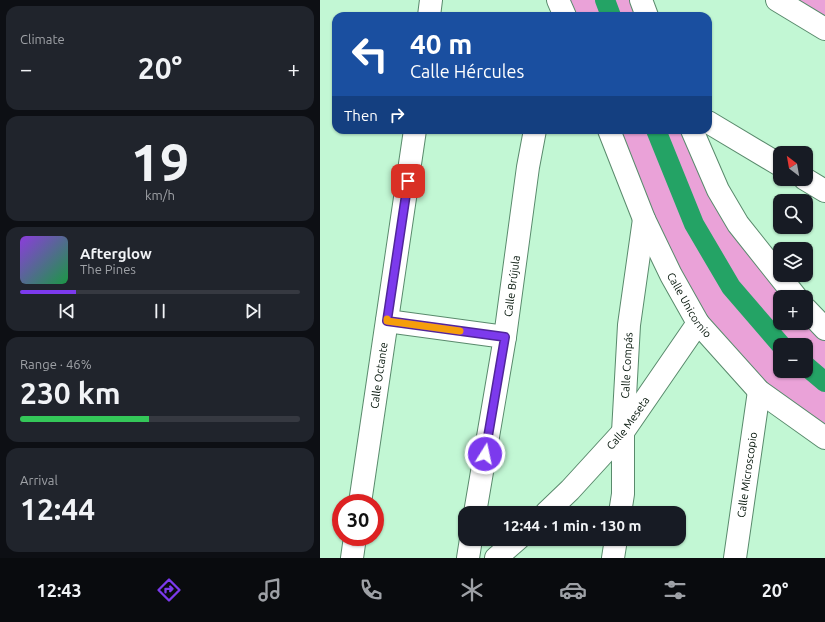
<!DOCTYPE html>
<meta charset="utf-8">
<style>
:root{--surface:#171b24;--page:#20242c;--text:#f1f3f6;--muted:#9ea1a6;--line:#363941;--accent:#7c3aed}
body{margin:0;font-family:Ubuntu,sans-serif;background:var(--page);color:var(--text);height:100vh;display:flex;flex-direction:column;font-size:15px;white-space:nowrap}
*{box-sizing:border-box;margin:0}
p{font-size:13px;color:var(--muted)}
.icon{flex:none;width:22px;height:22px;fill:none;stroke:currentColor;stroke-width:2;stroke-linecap:round;stroke-linejoin:round}
.map{position:relative;flex:1;overflow:hidden}
.side{display:flex;flex-direction:column;gap:6px;padding:6px;background:#0d0f14;width:320px}
.side>*{flex:none}
.top-card{position:absolute;left:12px;top:12px;width:380px;height:122px;border-radius:12px;box-shadow:0 1px 3px #0004;background:#1a4fa0;color:#fff;overflow:hidden}
.needle{width:26px;rotate:329deg}
.buttons{position:absolute;left:453px;top:146px;display:grid;gap:8px}
.buttons a{display:grid;place-items:center;width:40px;height:40px;border-radius:8px;background:var(--surface);box-shadow:0 1px 3px #0004;font-size:20px}
.speed{position:absolute;left:12px;top:494px;display:flex;gap:8px;font-size:20px;font-weight:700;text-align:center}
.speed>*{display:grid;place-content:center;width:52px;height:52px;border-radius:50%;background:var(--surface);box-shadow:0 1px 3px #0004;line-height:1}
.speed .limit{border:6px solid #d22;background:#fff;color:#111}
.pin{position:absolute;display:grid;place-items:center;width:34px;height:34px;color:#fff;margin:-17px;border-radius:8px;box-shadow:0 2px 6px #0006}
.me{position:absolute;width:44px;margin:-22px;rotate:10deg;stroke-linejoin:round;filter:drop-shadow(0 0 3px #0008)}
.turn{display:flex;align-items:center;gap:14px;height:84px;padding:0 12px;font-size:18px}
.turn .icon{width:52px;height:52px;stroke-width:2.5}
.turn b{display:block;font-size:28px;line-height:34px}
.then{display:flex;align-items:center;height:38px;padding:0 12px;background:#0003;gap:8px;font-size:15px}
.big{font-size:30px;font-weight:600;line-height:1.1}
.side .widget{flex:1;display:flex;flex-direction:column;justify-content:center;gap:6px;min-width:0;padding:0 14px;border-radius:12px;background:var(--page)}
.side .dial{align-items:center;gap:0}
.dial b{font-size:52px;line-height:1}
.song{display:flex;align-items:center;gap:12px}
.cover{width:48px;height:48px;border-radius:6px;background:linear-gradient(135deg,hsl(270 70% 55%),hsl(140 70% 35%))}
.played{height:4px;border-radius:2px;background:linear-gradient(90deg,var(--accent) 20%,var(--line) 20%)}
.keys{display:flex;justify-content:space-around;direction:ltr}
.heat{display:flex;justify-content:space-between;align-items:center;font-size:22px;direction:ltr}
.charge{height:6px;border-radius:3px;background:linear-gradient(90deg,#34c759 46%,var(--line) 0)}
.trip{position:absolute;left:138px;top:506px;width:228px;height:40px;border-radius:12px;background:var(--surface);box-shadow:0 1px 3px #0004;font-weight:600;line-height:40px;text-align:center}
.dock{display:flex;height:64px;justify-content:space-around;align-items:center;background:#090b0e;color:var(--muted)}
.dock .icon{width:28px;height:28px}
.dock .selected{color:var(--accent)}
.dock b{font-size:18px;color:var(--text)}
main{display:flex;flex:1;min-height:0}
.map>svg:first-child{display:block}
.green{fill:#eaa2d8;fill-rule:evenodd}
.lines{fill:none;stroke-linecap:round;stroke-linejoin:round}
.canal{stroke:#24a365;stroke-width:20}
.minor-casing{stroke:#598a6c;stroke-width:24}
.minor{stroke:#fff;stroke-width:22}
.route-casing{stroke:#51269a;stroke-width:10}
.route{stroke:#7c3aed;stroke-width:7}
.slow{stroke:#f59e0b;stroke-width:7}
.labels{text-anchor:middle;dominant-baseline:central;stroke-width:4;stroke-linejoin:round;paint-order:stroke}
.street-label{font-size:11px;fill:#021308;stroke:#c2f7d4}
</style>
<main>
<section class="side">
<div class="widget"><p>Climate</p>
<div class="heat"><a>−</a><b class="big">20°</b><a>+</a></div>
</div>
<div class="widget dial"><b>19</b><p>km/h</p></div>
<div class="widget">
<div class="song"><i class="cover"></i><div><b>Afterglow</b><p>The Pines</p></div></div>
<div class="played"></div>
<div class="keys"><svg class="icon" aria-label="previous" viewBox="0 0 24 24"><path d="M18 5L8 12l10 7zM5 5v14"/></svg><svg class="icon" aria-label="pause" viewBox="0 0 24 24"><path d="M8 5v14M16 5v14"/></svg><svg class="icon" aria-label="next" viewBox="0 0 24 24"><path d="M6 5l10 7-10 7zM19 5v14"/></svg></div>
</div>
<div class="widget"><p>Range · 46%</p><b class="big">230 km</b><div class="charge"></div></div>
<div class="widget"><p>Arrival</p><b class="big">12:44</b></div>
</section>
<div class="map">
<svg width="505" height="558" viewBox="0 0 505 558">
<rect width="100%" height="100%" fill="#c2f7d4"/>
<!-- green -->
<g class="green">
<polygon points="238,0 321,0 327,16 245,16"/>
<polygon points="460,0 505,0 505,27"/>
<path d="M 289,130 L 372,130 L 476,297 L 460,297 L 460,323 L 486,323 L 505,329 L 505,438 L 378,323 ZM 460,345 L 486,345 L 486,371 L 460,371 Z"/>
</g>
<g class="lines">
<!-- canal -->
<g class="canal">
<polyline points="285,0 291,16"/>
<polyline points="336,130 374,224 411,287 461,345"/>
<polyline points="486,366 505,382"/>
</g>
<!-- minor casing -->
<g class="minor-casing">
<g id="minor">
<polyline points="238,0 245,16"/>
<polyline points="321,0 327,16"/>
<polyline points="457,0 505,29"/>
<polyline points="109,16 111,0"/>
<polyline points="388,122 460,165"/>
<path id="s1" d="M 289,130 L 324,219 L 351,275 L 378,323 L 439,391 L 505,438"/>
<polyline points="372,130 398,190 418,224 476,297"/>
<polyline points="485,179 505,191"/>
<polyline points="486,309 505,329"/>
<polyline points="67,321 185,337"/>
<path id="s2" d="M 40,503 L 95,130"/>
<path id="s3" d="M 155,513 L 185,337 L 208,167 L 215,130"/>
<path id="s4" d="M 226,513 L 250,490 L 303,432 L 378,323"/>
<path id="s5" d="M 300,513 L 303,494 L 303,432 L 309,325 L 324,219"/>
<polyline points="32,558 35,537"/>
<polyline points="148,558 151,539"/>
<polyline points="176,558 198,539"/>
<polyline points="293,558 296,539"/>
<path id="s6" d="M 415,558 L 439,391"/>
</g>
</g>
<!-- minor -->
<use href="#minor" class="minor"/>
</g>
<g class="lines">
<!-- route casing -->
<g class="route-casing">
<polyline id="route" points="88,181 67,321 185,337 165,454"/>
</g>
<!-- route -->
<use href="#route" class="route"/>
<!-- slow -->
<polyline class="slow" points="67,319 67,321 140,331"/>
</g>
<g class="labels">
<!-- street labels -->
<g class="street-label">
<text stroke="none"><textPath href="#s3" startOffset="230">Calle Brújula</textPath></text>
<text stroke="none"><textPath href="#s1" startOffset="193">Calle Unicornio</textPath></text>
<text stroke="none"><textPath href="#s5" startOffset="148">Calle Compás</textPath></text>
<text stroke="none"><textPath href="#s2" startOffset="129">Calle Octante</textPath></text>
<text stroke="none"><textPath href="#s4" startOffset="122">Calle Meseta</textPath></text>
<text stroke="none"><textPath href="#s6" startOffset="84">Calle Microscopio</textPath></text>
</g>
</g>
</svg>
<div class="buttons">
<a><svg class="needle" viewBox="-14 -14 28 28"><path d="M0-13l5 13h-10z" fill="#e53935"/><path d="M0 13l5-13h-10z" fill="#9ea1a6"/></svg></a>
<a><svg class="icon" aria-label="search" viewBox="0 0 24 24"><circle cx="10" cy="10" r="6"/><path d="M15 15l6 6"/></svg></a>
<a><svg class="icon" aria-label="layers" viewBox="0 0 24 24"><path d="M12 4l9 5-9 5-9-5zM3 14l9 5 9-5"/></svg></a>
<a>+</a>
<a>−</a>
</div>
<div class="speed"><div class="limit">30</div></div>
<div class="pin" style="left:88px;top:181px;background:#d93025"><svg class="icon" aria-label="arrive" viewBox="0 0 24 24"><path d="M6 21V4h12l-3 4 3 4H6"/></svg></div>
<svg class="me" style="left:165px;top:454px" viewBox="-20 -20 40 40"><circle r="17" fill="#7c3aed" stroke="#fff" stroke-width="3"/><path d="M0-11L8 9 0 5-8 9z" fill="#fff"/></svg>
<div class="trip">12:44 · 1 min · 130 m</div>
<div class="top-card">
<div class="turn"><svg class="icon" aria-label="left" viewBox="0 0 24 24"><path d="M17 20v-9H6M10 6l-5 5 5 5"/></svg><div><b>40 m</b>Calle Hércules</div></div>
<div class="then">Then<svg class="icon" aria-label="right" viewBox="0 0 24 24"><path d="M7 20v-9h11M14 6l5 5-5 5"/></svg></div>
</div>
</div>
</main>
<nav class="dock">
<b>12:43</b>
<svg class="icon selected" aria-label="directions" viewBox="0 0 24 24"><path d="M12 3l9 9-9 9-9-9zM9 14v-3h6M13 9l2 2-2 2"/></svg>
<svg class="icon" aria-label="music" viewBox="0 0 24 24"><path d="M9 18V5l10-2v13"/><circle cx="6" cy="18" r="3"/><circle cx="16" cy="16" r="3"/></svg>
<svg class="icon" aria-label="phone" viewBox="0 0 24 24"><path d="M5 4h4l2 5-3 2q2 4 5 5l2-3 5 2v4C11 20 4 13 5 4z"/></svg>
<svg class="icon" aria-label="climate" viewBox="0 0 24 24"><path d="M12 3v18M4 7l16 10M4 17L20 7"/></svg>
<svg class="icon" aria-label="car" viewBox="0 0 24 24"><path d="M5 17H2v-5l4-1 3-4h7l3 4 3 1v5h-3M9 17h6M6 11h13"/><circle cx="7" cy="17" r="2"/><circle cx="17" cy="17" r="2"/></svg>
<svg class="icon" aria-label="filters" viewBox="0 0 24 24"><path d="M4 7h16M4 17h16"/><circle cx="9" cy="7" r="2"/><circle cx="15" cy="17" r="2"/></svg>
<b>20°</b>
</nav>
